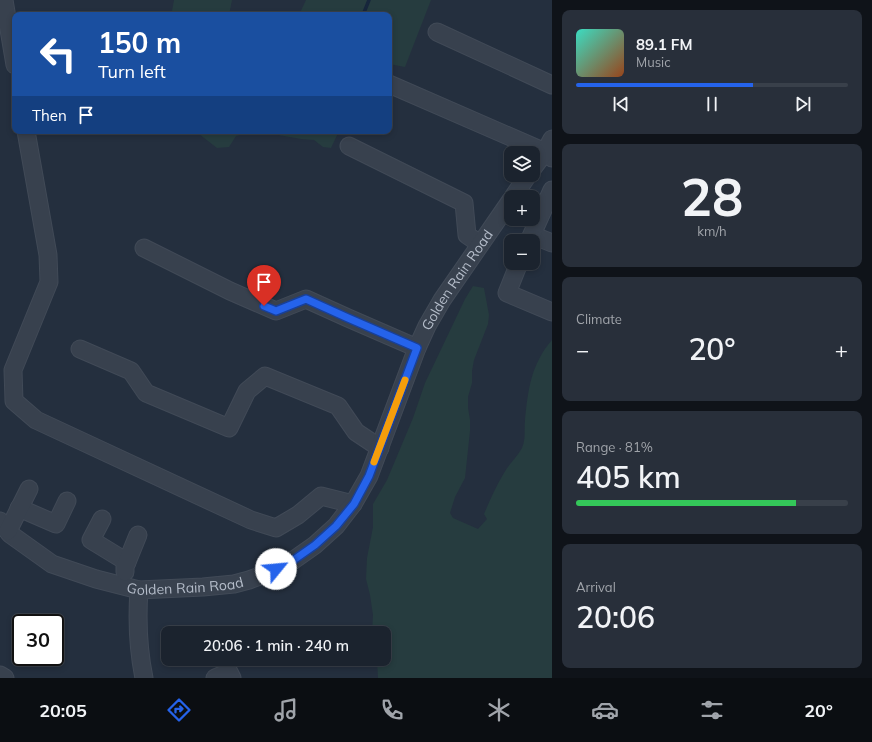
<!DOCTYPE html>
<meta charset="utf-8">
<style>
:root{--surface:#1b232e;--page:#282f3a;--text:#f1f3f6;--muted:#a0a4aa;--line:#39404a;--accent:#2563eb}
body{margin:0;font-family:Mulish,sans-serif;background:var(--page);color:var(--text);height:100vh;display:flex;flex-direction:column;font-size:15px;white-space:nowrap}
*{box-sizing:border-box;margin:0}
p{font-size:13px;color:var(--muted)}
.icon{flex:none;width:22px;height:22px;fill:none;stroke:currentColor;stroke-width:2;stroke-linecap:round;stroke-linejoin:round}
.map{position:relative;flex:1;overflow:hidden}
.drawer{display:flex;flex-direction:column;gap:10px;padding:10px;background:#0f1319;width:320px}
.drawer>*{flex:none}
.guide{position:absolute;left:12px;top:12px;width:380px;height:122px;border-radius:8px;box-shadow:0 2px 6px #0003,0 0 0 1px var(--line);background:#1a4fa0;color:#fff;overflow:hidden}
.controls{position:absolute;left:504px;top:146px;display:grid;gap:8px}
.controls a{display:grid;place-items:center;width:36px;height:36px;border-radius:8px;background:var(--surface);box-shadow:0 2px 6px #0003,0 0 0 1px var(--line);font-size:20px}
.speed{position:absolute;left:12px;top:614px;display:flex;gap:8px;font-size:20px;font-weight:700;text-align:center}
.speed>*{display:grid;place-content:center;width:52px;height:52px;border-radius:50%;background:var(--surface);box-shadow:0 2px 6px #0003,0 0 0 1px var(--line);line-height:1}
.speed .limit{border:2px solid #111;border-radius:6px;background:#fff;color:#111}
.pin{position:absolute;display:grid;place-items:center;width:34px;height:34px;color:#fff;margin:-41px -17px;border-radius:50% 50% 50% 0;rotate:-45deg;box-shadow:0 0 4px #0007}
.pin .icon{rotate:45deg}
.me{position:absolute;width:44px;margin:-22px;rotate:62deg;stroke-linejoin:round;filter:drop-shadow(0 0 3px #0008)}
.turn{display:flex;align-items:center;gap:14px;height:84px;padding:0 20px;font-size:18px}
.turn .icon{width:52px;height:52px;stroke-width:2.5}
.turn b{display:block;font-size:28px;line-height:34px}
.then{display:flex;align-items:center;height:38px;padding:0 20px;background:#0003;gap:8px;font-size:15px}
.big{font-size:30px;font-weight:600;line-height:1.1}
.drawer .widget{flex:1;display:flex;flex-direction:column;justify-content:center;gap:6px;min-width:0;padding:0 14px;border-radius:8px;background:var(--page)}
.drawer .dial{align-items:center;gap:0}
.dial b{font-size:52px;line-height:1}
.song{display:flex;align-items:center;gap:12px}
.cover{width:48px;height:48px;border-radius:6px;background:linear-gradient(135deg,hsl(170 70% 55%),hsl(20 70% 35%))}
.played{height:4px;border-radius:2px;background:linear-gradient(90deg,var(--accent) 65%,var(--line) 65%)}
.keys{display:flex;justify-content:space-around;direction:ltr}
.heat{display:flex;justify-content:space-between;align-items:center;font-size:22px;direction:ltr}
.charge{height:6px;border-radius:3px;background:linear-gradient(90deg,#34c759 81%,var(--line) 0)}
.trip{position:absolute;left:161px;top:626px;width:230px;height:40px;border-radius:8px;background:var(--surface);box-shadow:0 2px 6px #0003,0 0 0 1px var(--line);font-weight:600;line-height:40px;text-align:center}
.dock{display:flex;height:64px;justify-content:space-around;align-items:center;background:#0b0e12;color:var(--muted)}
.dock .icon{width:28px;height:28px}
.dock .active{color:var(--accent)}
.dock b{font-size:18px;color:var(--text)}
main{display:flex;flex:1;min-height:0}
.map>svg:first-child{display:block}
.green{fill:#263c3f}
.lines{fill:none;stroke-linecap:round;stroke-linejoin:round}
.stream{stroke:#17263c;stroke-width:3.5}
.minor-casing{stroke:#414a57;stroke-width:19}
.minor{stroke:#38414e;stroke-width:17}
.route-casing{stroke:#184099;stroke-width:10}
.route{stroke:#2563eb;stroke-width:7}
.slow{stroke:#f59e0b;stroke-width:7}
.labels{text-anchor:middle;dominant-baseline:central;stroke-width:4;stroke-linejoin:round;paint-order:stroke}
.street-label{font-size:14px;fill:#b4bcc9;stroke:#1d2633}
</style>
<main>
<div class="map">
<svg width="552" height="678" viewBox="0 0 552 678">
<rect width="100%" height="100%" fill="#242f3e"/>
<!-- green -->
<g class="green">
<polygon points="174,0 232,0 229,15 173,15 172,11"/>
<polygon points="306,0 431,0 405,67 389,64 389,15 299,15"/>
<polygon points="197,131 339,131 331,148 323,147 314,140 301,139 256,131 236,136 229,147 217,148 199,134"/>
<path d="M 473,286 L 484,288 L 489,315 L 488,324 L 474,360 L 472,371 L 472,383 L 468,397 L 468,408 L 470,420 L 470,431 L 465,478 L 455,497 L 450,513 L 453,518 L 478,529 L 487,519 L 484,514 C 490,500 496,486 504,473 C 509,464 517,457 522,448 C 526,439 524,430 525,420 C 528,390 531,364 552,340 L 552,678 L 378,678 L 377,659 L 384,659 L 384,633 L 372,633 L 373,615 L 370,595 L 366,579 L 367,558 L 373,527 L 373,504 L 387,480 L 413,418 L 425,383 L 465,299 Z"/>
</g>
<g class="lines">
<!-- stream -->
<polyline class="stream" points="363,15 369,0"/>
<!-- minor casing -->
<g class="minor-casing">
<g id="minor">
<polyline points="4,0 15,65"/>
<polyline points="437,32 552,85"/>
<polyline points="389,84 545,152 552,158"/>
<polyline points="26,131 48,255 49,282 13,370 14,401 36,420 251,520 276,528 298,515 321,496 353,504"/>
<polyline points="349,146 464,203 467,235 480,244"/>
<polyline points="533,168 545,152 552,139"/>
<polyline points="513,197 528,175"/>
<polyline points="532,235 552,243"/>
<polyline points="529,241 552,190"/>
<polyline points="144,248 230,291 276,311 306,299 348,318 417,348"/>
<polyline points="519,263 507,293 552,312"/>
<polyline points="80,349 131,371 146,393 229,428 247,391 265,376 338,406 356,432 380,448"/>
<polyline points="19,508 56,524 67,501"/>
<polyline points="102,519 91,540 127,562"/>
<path id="s1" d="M 0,521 L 10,534 L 52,564 L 96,579 L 139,590 L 203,587 L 234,584 L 249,580 L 265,574 L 288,564 L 315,545 L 336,526 L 353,504 L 369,476 L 417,348 L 427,326 L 442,300 L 511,200"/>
<polyline points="8,531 29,489"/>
<polyline points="125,572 125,567 138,535"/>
<path d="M 139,590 C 137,619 138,649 144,678"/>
<polyline points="0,675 5,678"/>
<polyline points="215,678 229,672 232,678"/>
</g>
</g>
<!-- minor -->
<use href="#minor" class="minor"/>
</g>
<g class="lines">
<!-- route casing -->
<g class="route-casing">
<polyline id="route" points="264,306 276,311 306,299 348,318 417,348 369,476 354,504 336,526 315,545 288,564 276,569"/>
</g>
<!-- route -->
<use href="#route" class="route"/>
<!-- slow -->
<polyline class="slow" points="374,462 405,380"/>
</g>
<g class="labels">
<!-- street labels -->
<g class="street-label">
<text stroke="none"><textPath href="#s1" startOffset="649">Golden Rain Road</textPath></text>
<text stroke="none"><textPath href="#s1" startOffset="205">Golden Rain Road</textPath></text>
</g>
</g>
</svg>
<div class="controls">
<a><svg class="icon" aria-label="layers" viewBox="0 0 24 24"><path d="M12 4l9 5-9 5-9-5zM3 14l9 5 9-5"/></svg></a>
<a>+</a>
<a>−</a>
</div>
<div class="speed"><div class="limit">30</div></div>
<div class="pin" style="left:264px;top:306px;background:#d93025"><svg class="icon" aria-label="arrive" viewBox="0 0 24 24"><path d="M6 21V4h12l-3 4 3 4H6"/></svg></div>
<svg class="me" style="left:276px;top:569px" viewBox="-20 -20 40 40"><circle r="19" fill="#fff"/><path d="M0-13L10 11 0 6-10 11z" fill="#2563eb"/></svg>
<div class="trip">20:06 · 1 min · 240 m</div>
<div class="guide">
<div class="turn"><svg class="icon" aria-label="left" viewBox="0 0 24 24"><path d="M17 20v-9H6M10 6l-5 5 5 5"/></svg><div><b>150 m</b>Turn left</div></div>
<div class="then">Then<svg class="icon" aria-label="arrive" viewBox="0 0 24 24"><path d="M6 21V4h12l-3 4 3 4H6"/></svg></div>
</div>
</div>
<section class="drawer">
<div class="widget">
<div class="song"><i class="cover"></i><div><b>89.1 FM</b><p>Music</p></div></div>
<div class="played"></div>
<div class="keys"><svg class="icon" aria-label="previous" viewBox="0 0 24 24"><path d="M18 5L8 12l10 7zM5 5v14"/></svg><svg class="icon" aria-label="pause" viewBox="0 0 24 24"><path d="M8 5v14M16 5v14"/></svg><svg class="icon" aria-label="next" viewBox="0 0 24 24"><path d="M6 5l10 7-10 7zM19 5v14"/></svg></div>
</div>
<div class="widget dial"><b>28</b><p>km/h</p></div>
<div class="widget"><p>Climate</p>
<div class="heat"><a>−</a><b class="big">20°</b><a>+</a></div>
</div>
<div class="widget"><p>Range · 81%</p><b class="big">405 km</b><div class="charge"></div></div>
<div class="widget"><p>Arrival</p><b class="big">20:06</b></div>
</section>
</main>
<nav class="dock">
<b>20:05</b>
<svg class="icon active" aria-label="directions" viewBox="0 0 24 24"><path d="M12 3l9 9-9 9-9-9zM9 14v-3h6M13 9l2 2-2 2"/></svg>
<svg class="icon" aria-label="music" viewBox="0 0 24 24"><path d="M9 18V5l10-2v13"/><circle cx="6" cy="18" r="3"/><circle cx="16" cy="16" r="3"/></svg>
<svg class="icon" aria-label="phone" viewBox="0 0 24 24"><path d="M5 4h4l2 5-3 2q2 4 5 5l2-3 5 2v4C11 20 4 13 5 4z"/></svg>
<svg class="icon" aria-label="climate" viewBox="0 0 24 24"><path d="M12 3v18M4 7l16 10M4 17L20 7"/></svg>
<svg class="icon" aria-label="car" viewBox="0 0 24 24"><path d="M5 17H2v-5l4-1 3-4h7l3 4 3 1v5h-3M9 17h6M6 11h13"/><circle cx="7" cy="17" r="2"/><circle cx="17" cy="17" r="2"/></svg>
<svg class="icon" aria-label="filters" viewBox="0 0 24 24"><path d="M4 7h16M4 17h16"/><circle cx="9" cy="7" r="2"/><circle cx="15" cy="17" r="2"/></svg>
<b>20°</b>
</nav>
